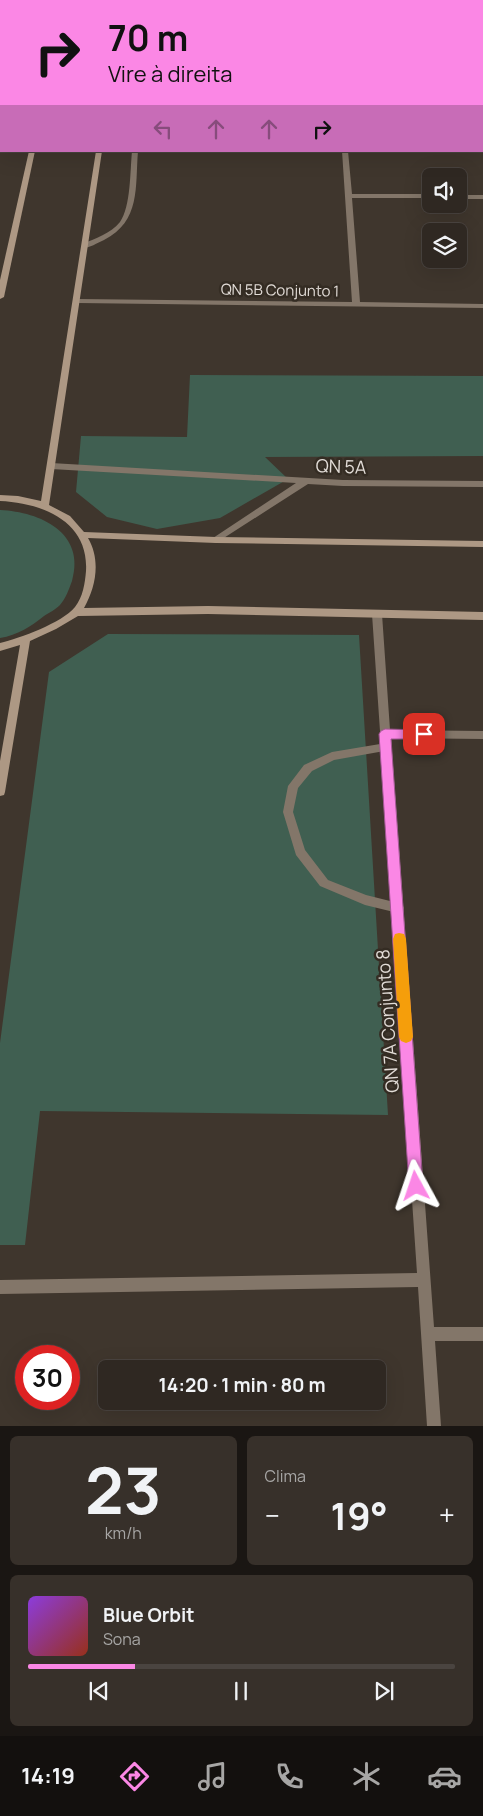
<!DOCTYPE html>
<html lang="pt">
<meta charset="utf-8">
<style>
:root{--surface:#2f2822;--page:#37302a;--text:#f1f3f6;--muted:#a7a6a5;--line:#4a4440;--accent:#fb87e5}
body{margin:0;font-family:Manrope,sans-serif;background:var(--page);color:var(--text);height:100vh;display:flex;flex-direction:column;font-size:19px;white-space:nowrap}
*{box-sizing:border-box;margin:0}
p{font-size:16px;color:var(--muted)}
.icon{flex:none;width:28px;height:28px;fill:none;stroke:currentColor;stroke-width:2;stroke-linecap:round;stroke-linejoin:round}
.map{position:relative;height:1426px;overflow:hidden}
.details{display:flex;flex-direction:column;gap:10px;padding:10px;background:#1a1613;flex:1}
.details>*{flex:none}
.top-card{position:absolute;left:0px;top:0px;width:484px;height:152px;box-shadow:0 5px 20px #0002,0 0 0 1px var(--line);background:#fb87e5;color:#111;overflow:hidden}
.buttons{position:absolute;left:422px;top:168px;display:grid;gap:10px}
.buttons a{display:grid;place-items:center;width:45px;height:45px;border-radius:8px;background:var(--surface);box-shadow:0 5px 20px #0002,0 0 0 1px var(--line);font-size:25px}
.speed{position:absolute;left:15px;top:1345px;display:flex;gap:10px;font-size:25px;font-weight:700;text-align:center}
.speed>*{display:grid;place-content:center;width:65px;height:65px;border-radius:50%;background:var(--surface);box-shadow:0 5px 20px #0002,0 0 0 1px var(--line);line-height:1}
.speed .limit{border:8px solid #d22;background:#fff;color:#111}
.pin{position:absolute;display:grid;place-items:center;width:42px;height:42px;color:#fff;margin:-21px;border-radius:10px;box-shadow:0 2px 8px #0006}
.me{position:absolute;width:55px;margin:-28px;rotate:355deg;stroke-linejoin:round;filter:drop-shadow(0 0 4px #0008)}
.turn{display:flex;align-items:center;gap:18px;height:105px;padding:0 25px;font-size:22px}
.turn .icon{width:65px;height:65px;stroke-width:2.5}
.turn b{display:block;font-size:35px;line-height:42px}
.lanes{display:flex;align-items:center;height:48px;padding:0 25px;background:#0003;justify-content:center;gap:25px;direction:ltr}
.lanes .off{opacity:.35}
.big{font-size:38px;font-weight:700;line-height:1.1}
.details .widget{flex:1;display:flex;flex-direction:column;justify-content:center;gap:8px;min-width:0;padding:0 18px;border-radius:8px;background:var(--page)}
.details .dial{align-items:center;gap:0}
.dial b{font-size:65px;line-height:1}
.song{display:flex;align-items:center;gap:15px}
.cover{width:60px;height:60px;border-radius:8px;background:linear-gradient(135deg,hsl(270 70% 55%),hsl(10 70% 35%))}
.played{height:5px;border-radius:2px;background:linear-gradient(90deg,var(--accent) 25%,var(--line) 25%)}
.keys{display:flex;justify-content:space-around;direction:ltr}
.heat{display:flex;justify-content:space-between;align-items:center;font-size:28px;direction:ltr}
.details .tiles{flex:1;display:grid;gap:10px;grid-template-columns:1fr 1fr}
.widget:last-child{grid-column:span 2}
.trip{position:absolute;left:98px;top:1360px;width:288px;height:50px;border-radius:8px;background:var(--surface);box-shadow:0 5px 20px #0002,0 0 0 1px var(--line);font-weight:700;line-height:50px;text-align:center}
.tab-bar{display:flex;height:80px;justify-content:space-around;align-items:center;background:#13100e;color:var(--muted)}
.tab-bar .icon{width:35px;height:35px}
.tab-bar .active{color:var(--accent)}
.tab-bar b{font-size:22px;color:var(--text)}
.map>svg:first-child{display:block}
.green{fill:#405f51}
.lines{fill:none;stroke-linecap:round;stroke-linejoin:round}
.lane{fill:#837669;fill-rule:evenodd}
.street{fill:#837669;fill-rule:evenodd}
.secondary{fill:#ad9884;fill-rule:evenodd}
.route{fill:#fb87e5;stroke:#a35895}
.slow{fill:#f59e0b}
.labels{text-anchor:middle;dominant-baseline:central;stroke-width:5;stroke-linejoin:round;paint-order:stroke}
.far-street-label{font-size:15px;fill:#e2dcd7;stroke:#342c23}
.street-label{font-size:18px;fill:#e2dcd7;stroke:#342c23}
</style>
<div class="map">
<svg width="483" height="1426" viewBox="0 0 483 1426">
<rect width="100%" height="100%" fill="#3f362d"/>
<!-- green -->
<g class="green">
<polygon points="190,375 483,376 483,456 265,457 288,479 220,518 157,529 107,517 76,492 81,436 187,437"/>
<path d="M 0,510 C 41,512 86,533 72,581 C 69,589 66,598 60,605 C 56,609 49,613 44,616 C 30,627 18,635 0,638 Z"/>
<polygon points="108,634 359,635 388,1115 40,1111 25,1245 0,1245 0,1043 49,672"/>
</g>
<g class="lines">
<!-- lane -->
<g class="lane">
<path d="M 132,151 L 138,151 C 135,187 141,221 104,240 C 97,243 90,248 82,248 L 82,244 C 95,239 111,233 120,222 C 131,206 130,171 132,151 Z"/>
<polygon points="51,463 343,480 483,481 483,487 343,486 308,484 216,543 213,542 212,540 213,538 296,483 51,469 47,466"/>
<polygon points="386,743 390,744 391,747 390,750 334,760 312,771 298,788 293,812 305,850 328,880 366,895 402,904 404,908 402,912 398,913 365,905 320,886 296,855 283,812 288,786 304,765 332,752"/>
</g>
<!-- street -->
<g class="street">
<rect x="288" y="0" width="6" height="1"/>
<polygon points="411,0 483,0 483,3 482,1"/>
<rect x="482" y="23" width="1" height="4"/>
<rect x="0" y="26" width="1" height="4"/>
<rect x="482" y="102" width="1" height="4"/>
<polygon points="342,151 348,151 352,194 431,194 431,198 352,198 360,302 483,304 483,308 78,303 74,301 78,299 352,302"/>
<rect x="459" y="195" width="24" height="4"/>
<polygon points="377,610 382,614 390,730 483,731 483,739 391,738 434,1327 483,1327 483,1341 435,1341 441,1426 427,1426 418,1287 0,1294 0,1280 417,1273 372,614"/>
</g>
<!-- secondary -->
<g class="secondary">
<rect x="63" y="0" width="6" height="1"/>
<rect x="120" y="0" width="6" height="1"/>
<polygon points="29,151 35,151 4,297 0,299 0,280"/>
<path d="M 96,151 L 102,151 L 49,505 L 70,516 L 84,532 L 216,537 L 483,541 L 483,547 L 216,543 L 88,538 C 101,560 96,587 84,608 L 208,606 L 483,612 L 483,620 L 208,614 L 78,616 L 56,629 L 30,641 L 5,792 L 4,795 L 0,796 L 0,761 L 20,645 L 0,651 L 0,643 C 20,638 62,623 75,607 C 83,597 85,583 86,571 C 89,521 42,503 0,501 L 0,495 L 18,496 L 41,501 Z"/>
</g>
</g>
<!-- route -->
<polygon class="route" points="385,729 424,730 428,731 430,734 428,738 424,739 391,739 423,1186 421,1191 416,1193 411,1191 409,1186 379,734 381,731"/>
<!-- slow -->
<polygon class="slow" points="399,933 404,934 406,939 413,1037 411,1041 406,1043 401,1041 399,1037 393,939 395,934"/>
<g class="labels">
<!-- far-street labels -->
<g class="far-street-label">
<text transform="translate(280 290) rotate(1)">QN 5B Conjunto 1</text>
</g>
<!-- street labels -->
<g class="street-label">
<text transform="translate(341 466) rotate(2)">QN 5A</text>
<text transform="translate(387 1021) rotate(-94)">QN 7A Conjunto 8</text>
</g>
</g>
</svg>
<div class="buttons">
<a><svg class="icon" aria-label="sound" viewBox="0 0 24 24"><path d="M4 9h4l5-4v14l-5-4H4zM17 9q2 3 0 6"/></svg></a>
<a><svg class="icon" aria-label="layers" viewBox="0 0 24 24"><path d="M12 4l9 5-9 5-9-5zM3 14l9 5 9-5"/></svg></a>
</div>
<div class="speed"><div class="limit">30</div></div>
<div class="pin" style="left:424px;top:734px;background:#d93025"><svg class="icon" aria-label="arrive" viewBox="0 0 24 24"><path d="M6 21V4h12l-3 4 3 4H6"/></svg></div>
<svg class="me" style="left:416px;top:1186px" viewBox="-20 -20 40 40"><path d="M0-17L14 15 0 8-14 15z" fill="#fb87e5" stroke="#fff" stroke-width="4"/></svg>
<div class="trip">14:20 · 1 min · 80 m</div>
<div class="top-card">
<div class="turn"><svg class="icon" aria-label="right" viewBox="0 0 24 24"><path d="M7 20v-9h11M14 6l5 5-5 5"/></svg><div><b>70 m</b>Vire à direita</div></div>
<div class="lanes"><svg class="icon off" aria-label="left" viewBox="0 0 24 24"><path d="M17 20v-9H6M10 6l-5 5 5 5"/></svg><svg class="icon off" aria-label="ahead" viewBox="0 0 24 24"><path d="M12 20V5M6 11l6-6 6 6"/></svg><svg class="icon off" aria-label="ahead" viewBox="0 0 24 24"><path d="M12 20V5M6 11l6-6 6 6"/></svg><svg class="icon" aria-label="right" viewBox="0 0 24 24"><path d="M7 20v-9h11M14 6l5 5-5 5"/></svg></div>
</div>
</div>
<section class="details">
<div class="tiles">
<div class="widget dial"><b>23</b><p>km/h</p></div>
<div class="widget"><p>Clima</p>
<div class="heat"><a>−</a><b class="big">19°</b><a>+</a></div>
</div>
<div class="widget">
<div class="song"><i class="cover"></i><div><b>Blue Orbit</b><p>Sona</p></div></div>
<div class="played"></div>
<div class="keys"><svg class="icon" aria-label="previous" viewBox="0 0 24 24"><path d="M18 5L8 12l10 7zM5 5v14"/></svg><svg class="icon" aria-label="pause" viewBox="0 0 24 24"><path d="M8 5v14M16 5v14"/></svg><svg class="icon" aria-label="next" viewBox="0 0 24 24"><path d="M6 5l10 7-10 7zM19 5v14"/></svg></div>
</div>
</div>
</section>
<nav class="tab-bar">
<b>14:19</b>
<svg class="icon active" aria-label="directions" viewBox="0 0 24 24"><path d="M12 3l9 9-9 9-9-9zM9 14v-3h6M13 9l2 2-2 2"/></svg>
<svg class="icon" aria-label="music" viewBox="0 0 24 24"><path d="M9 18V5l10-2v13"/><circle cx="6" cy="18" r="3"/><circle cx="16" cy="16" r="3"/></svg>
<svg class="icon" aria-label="phone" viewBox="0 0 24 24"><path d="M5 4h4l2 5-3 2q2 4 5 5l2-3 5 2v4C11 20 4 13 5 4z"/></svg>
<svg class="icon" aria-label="climate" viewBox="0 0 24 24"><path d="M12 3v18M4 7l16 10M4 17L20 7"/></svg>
<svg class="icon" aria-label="car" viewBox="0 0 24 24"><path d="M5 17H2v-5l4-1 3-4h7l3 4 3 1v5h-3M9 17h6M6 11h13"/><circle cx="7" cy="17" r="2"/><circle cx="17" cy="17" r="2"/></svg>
</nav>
